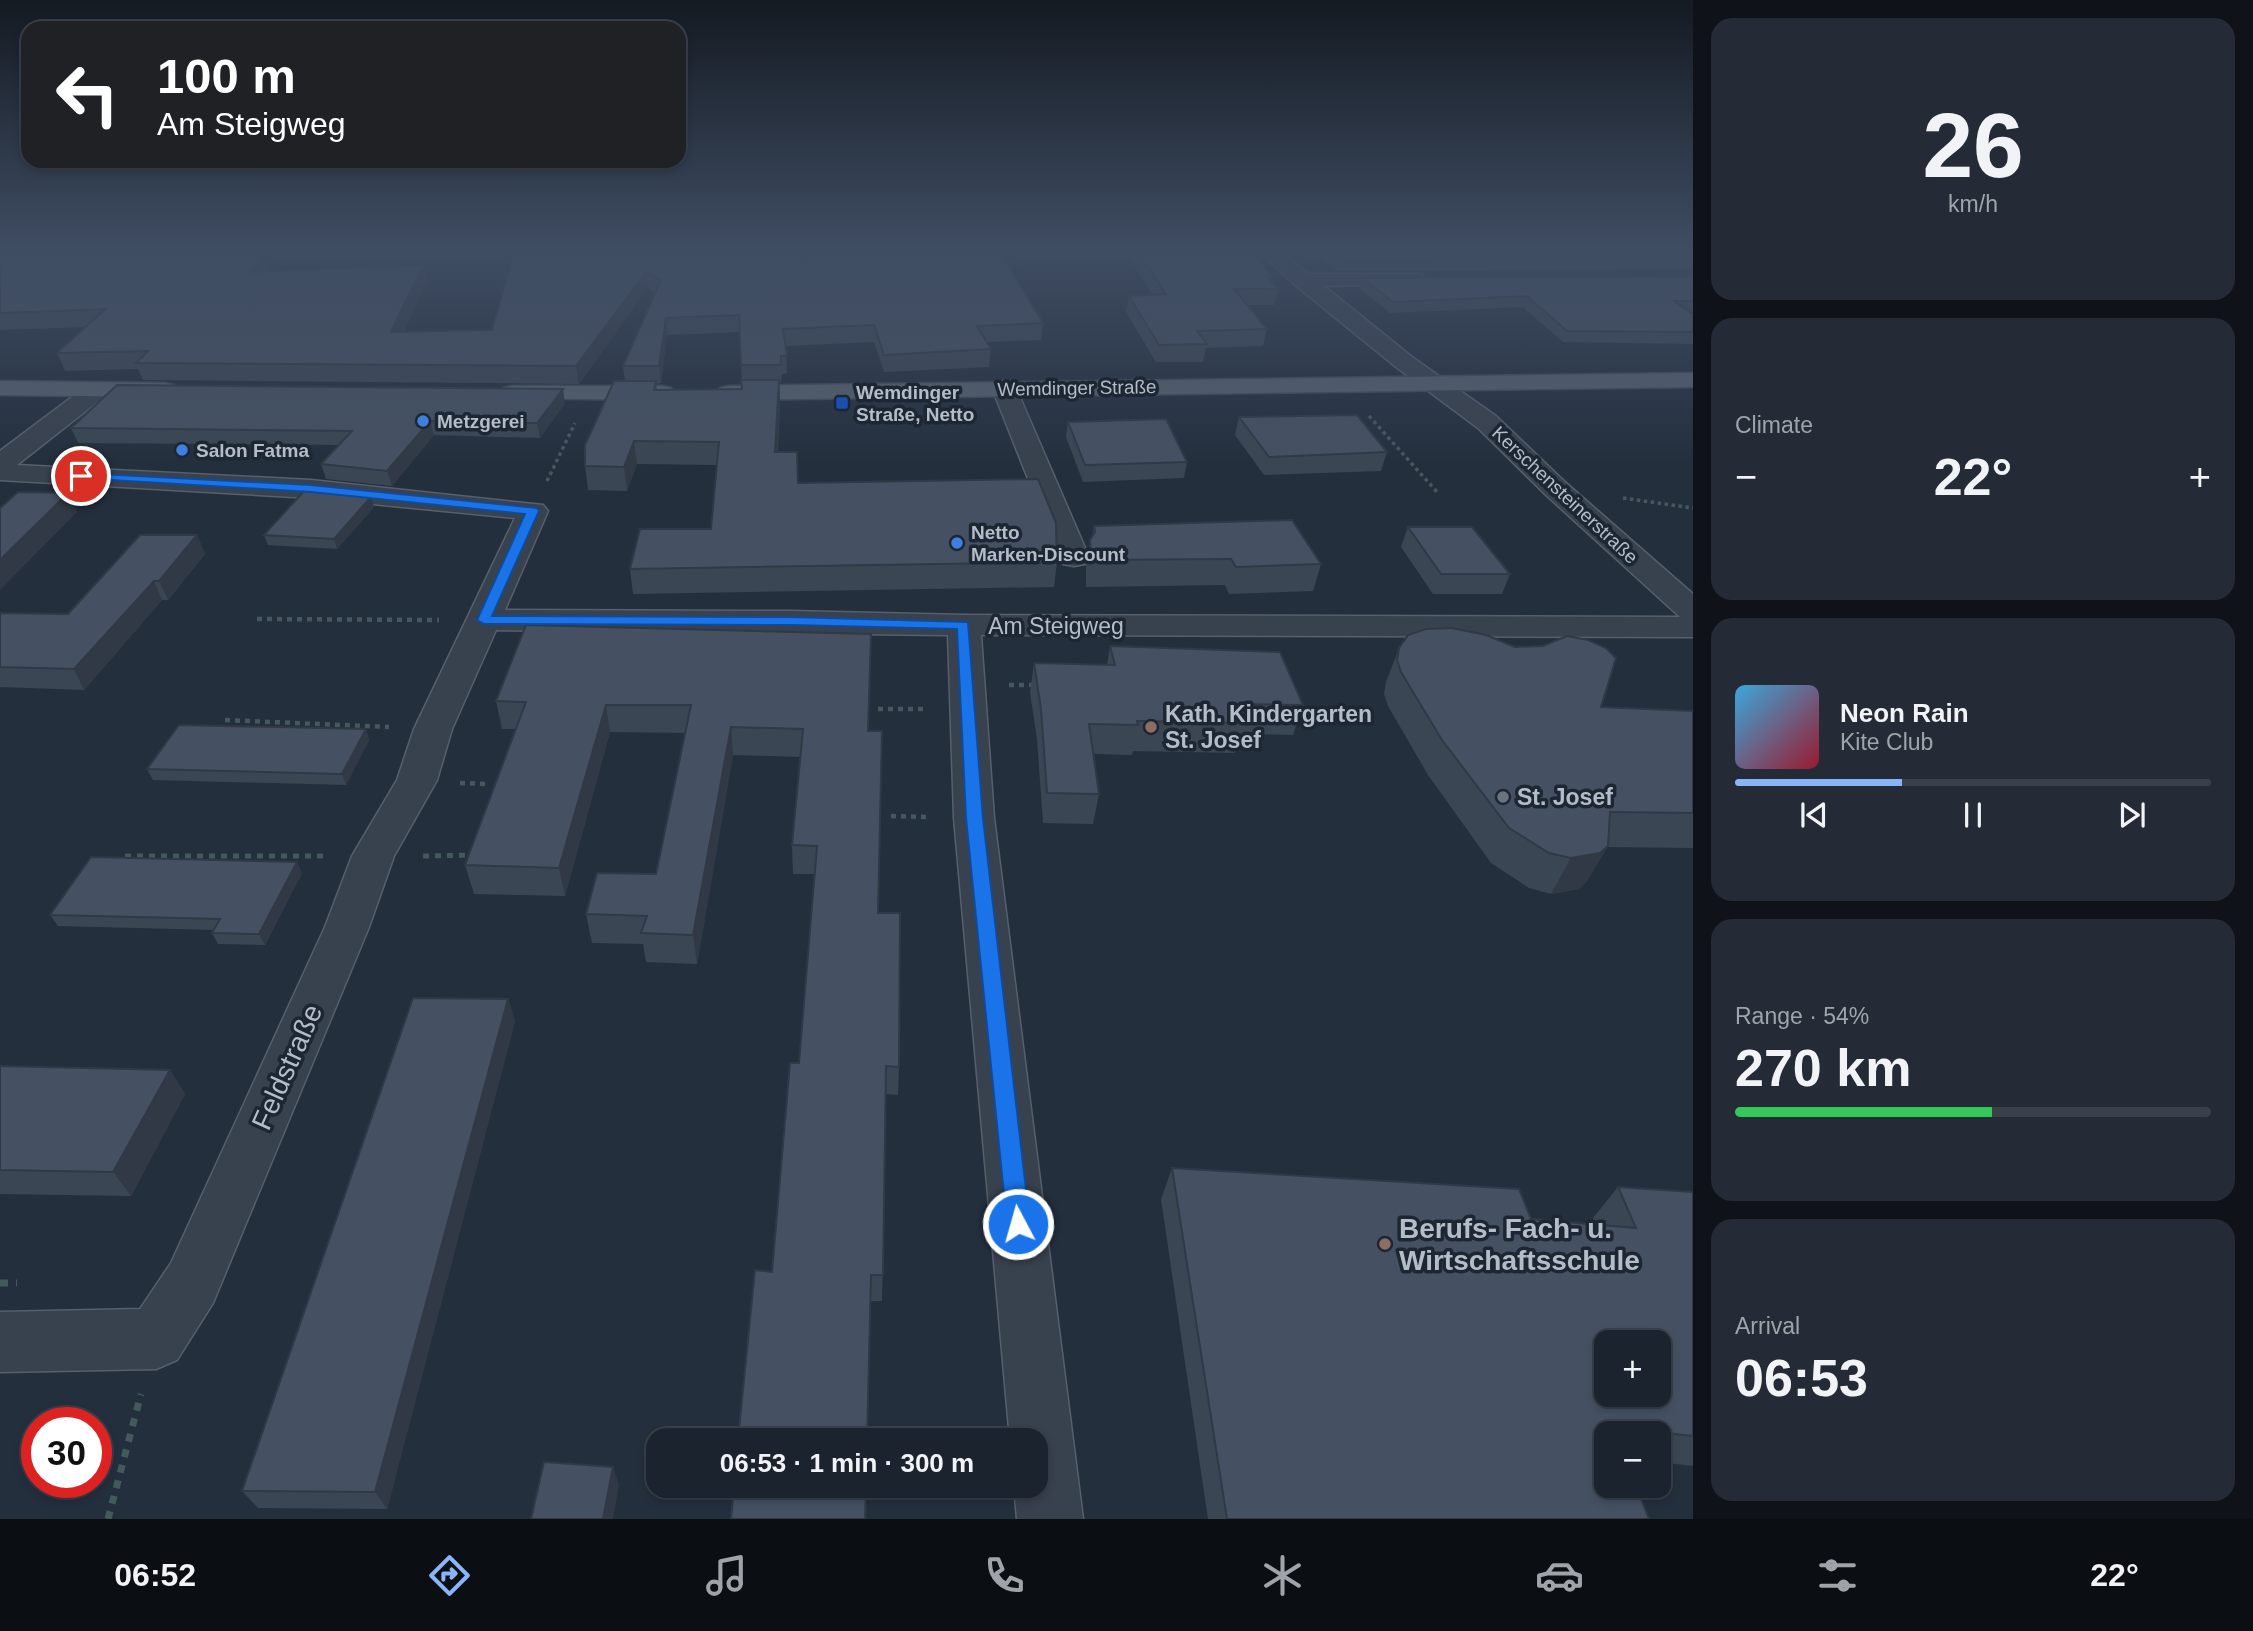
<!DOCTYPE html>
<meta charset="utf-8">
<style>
:root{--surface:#1b232e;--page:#242b36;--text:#f1f3f6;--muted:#a0a4aa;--line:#39404a;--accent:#8ab4f8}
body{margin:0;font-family:Helvetica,sans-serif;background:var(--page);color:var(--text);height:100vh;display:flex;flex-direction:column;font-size:26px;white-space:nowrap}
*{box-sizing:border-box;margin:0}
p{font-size:23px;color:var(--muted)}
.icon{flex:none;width:38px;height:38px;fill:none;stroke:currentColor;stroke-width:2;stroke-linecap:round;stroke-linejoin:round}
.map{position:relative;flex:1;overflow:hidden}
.details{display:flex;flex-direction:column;gap:18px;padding:18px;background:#0f1319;width:560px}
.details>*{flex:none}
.hud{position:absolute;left:21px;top:21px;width:665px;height:147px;border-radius:21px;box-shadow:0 4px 10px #0003,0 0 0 2px var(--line);background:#202124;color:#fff;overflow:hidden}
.controls{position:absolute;left:1594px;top:1330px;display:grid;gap:14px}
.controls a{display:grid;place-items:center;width:77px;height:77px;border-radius:14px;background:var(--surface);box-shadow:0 4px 10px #0003,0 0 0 2px var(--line);font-size:35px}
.speed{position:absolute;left:21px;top:1407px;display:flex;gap:14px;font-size:35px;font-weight:700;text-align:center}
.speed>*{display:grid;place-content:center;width:91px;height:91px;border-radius:50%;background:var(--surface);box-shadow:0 4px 10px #0003,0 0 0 2px var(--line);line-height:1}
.speed .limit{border:10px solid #d22;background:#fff;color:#111}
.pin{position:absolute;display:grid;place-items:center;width:60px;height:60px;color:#fff;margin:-30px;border:4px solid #fff;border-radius:50%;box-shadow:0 2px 7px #0007}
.me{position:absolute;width:77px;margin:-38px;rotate:354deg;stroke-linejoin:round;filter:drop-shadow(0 0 5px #0008)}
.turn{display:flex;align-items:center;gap:24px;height:147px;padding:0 21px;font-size:32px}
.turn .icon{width:91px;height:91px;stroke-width:2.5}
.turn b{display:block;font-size:49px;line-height:60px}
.big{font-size:52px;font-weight:700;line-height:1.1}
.details .card{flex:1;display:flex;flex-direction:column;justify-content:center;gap:10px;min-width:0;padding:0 24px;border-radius:21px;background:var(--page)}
.details .dial{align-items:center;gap:0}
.dial b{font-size:91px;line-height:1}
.song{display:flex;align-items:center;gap:21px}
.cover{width:84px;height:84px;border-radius:10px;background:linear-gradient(135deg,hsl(200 70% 55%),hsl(350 70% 35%))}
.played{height:7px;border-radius:4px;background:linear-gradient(90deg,var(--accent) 35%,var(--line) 35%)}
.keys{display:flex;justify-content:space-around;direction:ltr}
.heat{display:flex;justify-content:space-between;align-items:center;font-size:38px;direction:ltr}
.charge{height:10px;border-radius:5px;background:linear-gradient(90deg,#34c759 54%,var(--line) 0)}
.trip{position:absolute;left:646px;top:1428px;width:402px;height:70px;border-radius:21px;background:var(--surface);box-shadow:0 4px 10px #0003,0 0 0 2px var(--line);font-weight:700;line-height:70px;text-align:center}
.menu{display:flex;height:112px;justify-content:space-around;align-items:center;background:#0b0e12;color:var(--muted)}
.menu .icon{width:49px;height:49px}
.menu .selected{color:var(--accent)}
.menu b{font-size:32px;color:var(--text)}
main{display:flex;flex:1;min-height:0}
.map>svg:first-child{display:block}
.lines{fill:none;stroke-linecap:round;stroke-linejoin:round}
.minor-casing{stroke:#565f6c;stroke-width:3}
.major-casing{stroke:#414a57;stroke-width:3}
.path-far3{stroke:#44595c;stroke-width:3.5;stroke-dasharray:3.5 3.5;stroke-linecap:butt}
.path-far2{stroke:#44595c;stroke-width:4.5;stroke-dasharray:5 5;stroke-linecap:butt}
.path-far1{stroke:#44595c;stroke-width:5;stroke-dasharray:6 6;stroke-linecap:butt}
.path{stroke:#44595c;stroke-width:7;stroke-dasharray:8 8;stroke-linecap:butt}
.minor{fill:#38414e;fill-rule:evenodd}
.major{fill:#56606e;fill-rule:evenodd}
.wall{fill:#3b4654;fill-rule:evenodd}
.shaded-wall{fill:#303945}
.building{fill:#455162;stroke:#303945;stroke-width:2;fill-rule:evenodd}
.route{fill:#1a73e8;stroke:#114b97;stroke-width:2}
.transit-dot{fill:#1a4fb4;stroke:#1d2633;stroke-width:2.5}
.shop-dot{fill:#3f7fe0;stroke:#1d2633;stroke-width:2.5}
.education-dot{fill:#8d6e63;stroke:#1d2633;stroke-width:2.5}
.worship-dot{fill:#6b7280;stroke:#1d2633;stroke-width:2.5}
.labels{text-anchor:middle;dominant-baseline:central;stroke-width:7;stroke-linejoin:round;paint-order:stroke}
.far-street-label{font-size:19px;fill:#b4bcc9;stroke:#1d2633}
.far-poi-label{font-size:19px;font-weight:bold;fill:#b4bcc9;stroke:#1d2633;text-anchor:start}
.street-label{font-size:23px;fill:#b4bcc9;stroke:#1d2633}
.poi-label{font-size:23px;font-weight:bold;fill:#b4bcc9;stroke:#1d2633;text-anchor:start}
.near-street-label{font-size:28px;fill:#b4bcc9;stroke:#1d2633}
.near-poi-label{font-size:28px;font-weight:bold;fill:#b4bcc9;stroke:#1d2633;text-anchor:start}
</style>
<main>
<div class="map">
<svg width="1693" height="1519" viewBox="0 0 1693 1519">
<rect width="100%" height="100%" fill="#242f3e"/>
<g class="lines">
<!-- minor casing -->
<g class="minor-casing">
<g id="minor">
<polygon points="1256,249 1278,249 1309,274 1421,274 1424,278 1421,282 1414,284 1324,286 1412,357 1496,416 1566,483 1693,594 1693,637 981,635 994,818 1083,1519 1017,1519 1014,1486 1036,1486 1036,1440 1010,1440 954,818 948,635 496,630 452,729 437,780 394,856 369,927 213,1303 177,1360 156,1369 0,1372 0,1312 140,1309 171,1263 325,927 352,856 397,780 414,729 515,518 311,498 0,480 0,451 88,385 97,383 106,385 109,390 106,395 17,465 311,480 543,505 548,511 505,610 791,611 964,615 1680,617 1546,495 1478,428 1396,367 1294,284"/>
<polygon points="1004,381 1013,383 1016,388 1089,557 1085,564 1074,566 1063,564 1059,557 992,388 995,383"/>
</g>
</g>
<!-- major casing -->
<g class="major-casing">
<g id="major">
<polygon points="1693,373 1693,387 729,400 720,398 717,393 720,388 729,386"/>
<polygon points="0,381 165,383 174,385 177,390 174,395 165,397 0,395"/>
<polygon points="512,386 662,386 671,388 674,393 671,398 662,400 503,398 500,393 503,388"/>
</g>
</g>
<!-- path-far3 -->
<g class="path-far3">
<polyline points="1369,416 1438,493"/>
<polyline points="547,481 575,423"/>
<polyline points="1623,498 1693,508"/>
</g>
<!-- path-far2 -->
<g class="path-far2">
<polyline points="257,619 439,620"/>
<polyline points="1009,685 1036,685"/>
<polyline points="878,709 926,709"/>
<polyline points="225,720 389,727"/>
<polyline points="460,783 487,784"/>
<polyline points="891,816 929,817"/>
</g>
<!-- path-far1 -->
<g class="path-far1">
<polyline points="125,856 327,856"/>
<polyline points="423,856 474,855"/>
</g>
<!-- path -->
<g class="path">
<polyline points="0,1283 17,1283"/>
<polyline points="108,1519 141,1394"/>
</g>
<!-- minor -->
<use href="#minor" class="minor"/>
<!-- major -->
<use href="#major" class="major"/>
</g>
<!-- wall -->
<g class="wall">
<path d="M 0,249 L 268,272 L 423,265 L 427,281 L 404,332 L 492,330 L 515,249 L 782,252 L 801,257 L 885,254 L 884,249 L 999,249 L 1043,323 L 1041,340 L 987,342 L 991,349 L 989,367 L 884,372 L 874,342 L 786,346 L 787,373 L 782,374 L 781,382 L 779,382 L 780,401 L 778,452 L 798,483 L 1057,562 L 1054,587 L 633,594 L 630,569 L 711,529 L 717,465 L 637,464 L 627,491 L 588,490 L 585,466 L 625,381 L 623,366 L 656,293 L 648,288 L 579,384 L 143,380 L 138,369 L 65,371 L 57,353 L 86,327 L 0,330 ZM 740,332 L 742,389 L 657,390 L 656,384 L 661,383 L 667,335 Z"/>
<polygon points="1124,249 1250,249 1272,276 1271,280 1278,289 1274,305 1247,305 1267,329 1263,346 1206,348 1203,362 1156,362 1126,312 1129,296 1153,295"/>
<polygon points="1311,249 1693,249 1693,269 1338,271"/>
<polygon points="1693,276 1693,312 1690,312 1693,314 1693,344 1563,342 1523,307 1390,313 1359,288 1362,278"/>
<polygon points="565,403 540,438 434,435 392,486 326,479 321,464 339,445 78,443 71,428"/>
<polygon points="1239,417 1387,452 1381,471 1264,475 1235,435"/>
<polygon points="1068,422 1187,462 1184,478 1083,482 1066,437"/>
<polygon points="374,507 337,549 268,545 264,535"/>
<polygon points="1094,526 1321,564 1313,591 1229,594 1225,585 1086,587 1086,566 1090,540 1092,537"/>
<polygon points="1408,527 1510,574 1502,594 1433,594 1401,547"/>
<polygon points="197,535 205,554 168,600 162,600 84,690 0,687 0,613 68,614"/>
<polygon points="526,625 869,731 878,913 899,1067 898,1095 886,1094 882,1301 870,1301 772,1272 799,1063 814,874 793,874 792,845 800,757 733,755 697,964 646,962 643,944 592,943 586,914 656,874 685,733 610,732 565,896 474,894 465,865 515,729 502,729 496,701"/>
<polygon points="1110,646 1303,705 1293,735 1240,734 1235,753 1133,751 1132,755 1094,754 1099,794 1093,824 1043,823 1037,739 1030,693 1034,663 1107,665"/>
<polygon points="1399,648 1601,707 1693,711 1693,848 1607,847 1587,881 1579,889 1551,894 1529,888 1491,863 1428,775 1388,706 1384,694 1386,682"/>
<polygon points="366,729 369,740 346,785 153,780 147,769"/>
<polygon points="302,873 265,945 218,944 212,933 214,930 58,926 50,915"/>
<polygon points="508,999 515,1021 387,1509 258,1508 242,1491"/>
<polygon points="0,1066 170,1070 185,1094 131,1196 0,1194"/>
<polygon points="1172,1168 1531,1219 1595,1224 1593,1218 1618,1187 1693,1192 1693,1466 1659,1462 1659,1433 1606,1433 1649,1519 1208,1519 1161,1199"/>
</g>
<!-- shaded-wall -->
<g class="shaded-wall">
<polygon points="267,249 282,249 257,288 252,272"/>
<polygon points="423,265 427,281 396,349 391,332"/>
<polygon points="646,272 648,288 579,384 576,366"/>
<polygon points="666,318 667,335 661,383 659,366"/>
<polygon points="779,380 780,401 776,475 775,452"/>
<polygon points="563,389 565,403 540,438 537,423"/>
<polygon points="430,421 434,435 392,486 387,471"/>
<polygon points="634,441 637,464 627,491 624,467"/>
<polygon points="68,493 77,512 0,590 0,560"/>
<polygon points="371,497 374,507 337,549 334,539"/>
<polygon points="197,535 205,554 168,600 159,581"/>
<polygon points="154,581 162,600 84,690 74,669"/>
<polygon points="606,705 610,732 565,896 559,868"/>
<polygon points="731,727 733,755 697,964 693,935"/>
<polygon points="366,729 369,740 346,785 342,774"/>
<polygon points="1608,846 1587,881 1579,889 1551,894 1571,858"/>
<polygon points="297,862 302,873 265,945 259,934"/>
<polygon points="508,999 515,1021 387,1509 375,1492"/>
<polygon points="170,1070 185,1094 131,1196 113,1172"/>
<polygon points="613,1467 619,1485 613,1519 603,1519"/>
</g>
<!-- building -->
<g class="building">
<polygon points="0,249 267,249 252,272 423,265 391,332 492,330 515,249 781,249 782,252 800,252 801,257 892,253 890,249 999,249 1043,323 977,326 991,349 884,355 874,325 783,329 787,356 781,356 781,365 741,365 739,315 666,318 659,366 623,366 661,280 646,272 576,366 136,363 148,351 57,353 105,309 0,313"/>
<polygon points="1136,249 1250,249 1272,276 1266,276 1278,289 1234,289 1267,329 1197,331 1207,344 1159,345 1129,296 1166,294"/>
<polygon points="1327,249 1693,249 1693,259 1341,261"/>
<polygon points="1693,276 1693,301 1674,301 1693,314 1693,332 1567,331 1527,296 1393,302 1362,278"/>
<polygon points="741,380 779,380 775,452 797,452 798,483 1038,479 1056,523 1057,562 630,569 640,529 711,529 719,442 634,441 624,467 585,466 585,445 614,381 656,381 654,390 742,389"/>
<polygon points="117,385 563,389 537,423 430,421 387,471 321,464 352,431 71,428"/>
<polygon points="1357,415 1387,452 1269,457 1239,417"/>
<polygon points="1166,419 1187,462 1085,465 1068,422"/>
<polygon points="304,491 371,497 334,539 264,535"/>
<polygon points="18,492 68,493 0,560 0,508"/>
<polygon points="1292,520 1321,564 1236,567 1231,559 1091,560 1090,540 1095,532 1094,526"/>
<polygon points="1408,527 1472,527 1510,574 1441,574"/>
<polygon points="140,535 197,535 159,581 154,581 74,669 0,667 0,613 68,614"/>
<polygon points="526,625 871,634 868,731 882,731 878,913 900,913 899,1067 886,1066 883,1275 871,1275 867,1440 738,1440 755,1270 772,1272 790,1063 799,1063 817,846 792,845 803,729 731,727 693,935 641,933 647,916 586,914 597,873 656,874 691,705 606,705 559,868 465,865 526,702 496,701"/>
<polygon points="1452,628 1486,635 1515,647 1543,646 1567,636 1588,640 1606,648 1616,658 1601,707 1693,711 1693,813 1610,812 1608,846 1600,853 1571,858 1549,853 1509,828 1442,740 1401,672 1397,660 1399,648 1408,635 1426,629"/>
<polygon points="1110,646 1280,652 1303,705 1237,704 1244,723 1137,721 1138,725 1089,724 1099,794 1047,793 1041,709 1034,663 1115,665"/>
<polygon points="179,725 366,729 342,774 147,769"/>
<polygon points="91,857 297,862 259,934 212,933 220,919 50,915"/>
<polygon points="413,998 508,999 375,1492 242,1491"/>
<polygon points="0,1066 170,1070 113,1172 0,1170"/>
<path d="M 1172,1168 L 1519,1189 L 1531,1219 L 1636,1228 L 1618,1187 L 1693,1192 L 1693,1436 L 1612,1427 L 1615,1433 L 1606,1433 L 1606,1486 L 1636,1486 L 1649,1519 L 1227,1519 ZM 1606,1342 L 1659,1342 L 1659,1395 L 1606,1395 Z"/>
<polygon points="544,1462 613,1467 603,1519 531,1519"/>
<polygon points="734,1486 866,1486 865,1519 731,1519"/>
</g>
<!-- sky -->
<linearGradient id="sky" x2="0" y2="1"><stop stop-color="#141a22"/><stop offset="0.54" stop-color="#3f4d63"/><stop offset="1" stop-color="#3f4d63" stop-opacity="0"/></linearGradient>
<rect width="1693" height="462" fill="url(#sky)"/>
<!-- route -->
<polygon class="route" points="81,473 311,485 537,508 539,511 492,616 791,617 968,622 983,818 1030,1224 1026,1232 1018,1235 1010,1232 1007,1224 966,818 957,629 791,625 484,624 477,620 525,514 311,492 77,478 77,474"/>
<!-- markers -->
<rect class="transit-dot" x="835" y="396" width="14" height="14" rx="3.5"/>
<g class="shop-dot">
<circle cx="423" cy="421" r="7"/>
<circle cx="182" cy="450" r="7"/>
<circle cx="957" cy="543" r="7"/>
</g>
<g class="education-dot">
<circle cx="1151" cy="727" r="7"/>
<circle cx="1385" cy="1244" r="7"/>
</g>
<circle class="worship-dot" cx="1503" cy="797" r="7"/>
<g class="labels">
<!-- far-street labels -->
<g class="far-street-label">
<text transform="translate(1077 388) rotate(-1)">Wemdinger Straße</text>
<text transform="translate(1565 495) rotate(43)">Kerschensteinerstraße</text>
</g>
<!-- far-poi labels -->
<g class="far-poi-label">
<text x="856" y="392">Wemdinger<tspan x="856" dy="22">Straße, Netto</tspan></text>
<text x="437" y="421">Metzgerei</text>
<text x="196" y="450">Salon Fatma</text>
<text x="971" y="532">Netto<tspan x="971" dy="22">Marken-Discount</tspan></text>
</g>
<!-- street labels -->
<g class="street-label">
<text x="1056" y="626">Am Steigweg</text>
</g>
<!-- poi labels -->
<g class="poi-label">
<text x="1165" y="714">Kath. Kindergarten<tspan x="1165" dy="26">St. Josef</tspan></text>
<text x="1517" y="797">St. Josef</text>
</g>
<!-- near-street labels -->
<g class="near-street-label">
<text transform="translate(287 1067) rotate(-66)">Feldstraße</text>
</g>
<!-- near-poi labels -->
<g class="near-poi-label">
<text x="1399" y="1228">Berufs- Fach- u.<tspan x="1399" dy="32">Wirtschaftsschule</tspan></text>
</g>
</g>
</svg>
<div class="controls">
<a>+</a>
<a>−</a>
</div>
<div class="speed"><div class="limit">30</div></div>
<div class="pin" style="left:81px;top:476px;background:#d93025"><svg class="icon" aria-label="arrive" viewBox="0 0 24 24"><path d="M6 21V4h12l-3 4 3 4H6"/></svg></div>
<svg class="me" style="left:1018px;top:1224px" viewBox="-20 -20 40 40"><circle r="17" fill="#1a73e8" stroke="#fff" stroke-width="3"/><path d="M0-11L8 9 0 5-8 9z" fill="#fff"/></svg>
<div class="trip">06:53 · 1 min · 300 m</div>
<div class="hud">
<div class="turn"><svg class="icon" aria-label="left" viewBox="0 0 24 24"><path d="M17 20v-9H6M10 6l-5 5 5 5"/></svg><div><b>100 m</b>Am Steigweg</div></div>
</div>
</div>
<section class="details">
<div class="card dial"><b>26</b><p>km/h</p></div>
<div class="card"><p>Climate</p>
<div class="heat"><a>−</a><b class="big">22°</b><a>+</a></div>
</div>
<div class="card">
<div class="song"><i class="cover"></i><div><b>Neon Rain</b><p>Kite Club</p></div></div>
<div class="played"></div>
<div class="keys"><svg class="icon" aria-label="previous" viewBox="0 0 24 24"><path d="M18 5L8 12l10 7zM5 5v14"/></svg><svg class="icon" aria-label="pause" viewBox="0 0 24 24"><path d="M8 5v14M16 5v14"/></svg><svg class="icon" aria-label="next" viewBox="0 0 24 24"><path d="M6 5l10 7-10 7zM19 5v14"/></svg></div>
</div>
<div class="card"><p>Range · 54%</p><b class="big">270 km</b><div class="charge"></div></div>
<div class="card"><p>Arrival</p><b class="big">06:53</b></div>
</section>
</main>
<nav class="menu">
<b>06:52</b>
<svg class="icon selected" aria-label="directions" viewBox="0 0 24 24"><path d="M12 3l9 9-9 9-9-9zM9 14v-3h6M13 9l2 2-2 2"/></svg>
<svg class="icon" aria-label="music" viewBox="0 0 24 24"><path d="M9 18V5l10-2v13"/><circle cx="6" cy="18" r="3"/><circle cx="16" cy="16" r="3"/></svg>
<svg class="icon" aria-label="phone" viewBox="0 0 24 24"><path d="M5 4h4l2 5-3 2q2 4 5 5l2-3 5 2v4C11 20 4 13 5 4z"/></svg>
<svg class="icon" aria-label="climate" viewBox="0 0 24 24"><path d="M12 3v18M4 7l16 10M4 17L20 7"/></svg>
<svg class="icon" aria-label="car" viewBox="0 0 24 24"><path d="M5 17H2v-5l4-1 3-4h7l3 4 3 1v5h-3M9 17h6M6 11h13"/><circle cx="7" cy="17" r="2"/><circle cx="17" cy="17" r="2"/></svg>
<svg class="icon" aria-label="filters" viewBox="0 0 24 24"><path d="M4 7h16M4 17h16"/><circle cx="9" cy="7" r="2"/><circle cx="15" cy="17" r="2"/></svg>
<b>22°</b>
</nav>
